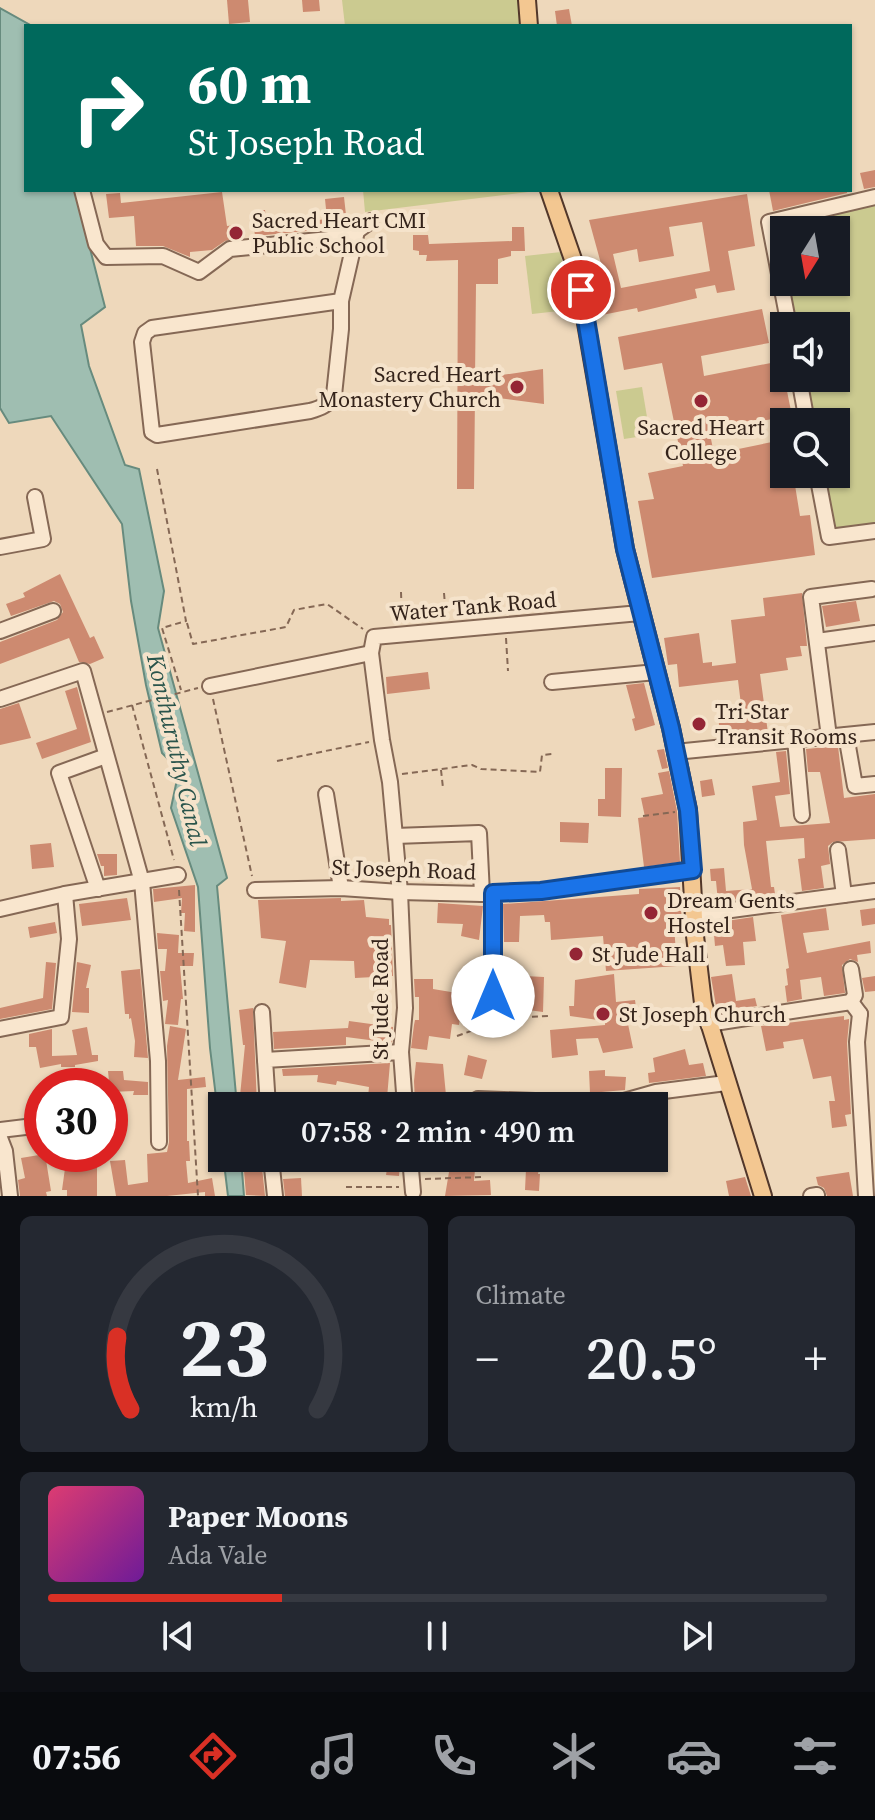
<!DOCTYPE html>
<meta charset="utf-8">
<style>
:root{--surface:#171b24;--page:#242831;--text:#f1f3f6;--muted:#9ea1a6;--line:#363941;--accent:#d93025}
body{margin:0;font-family:"Source Serif 4",serif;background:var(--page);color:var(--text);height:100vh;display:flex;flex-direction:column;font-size:30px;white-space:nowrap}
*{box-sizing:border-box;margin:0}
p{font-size:26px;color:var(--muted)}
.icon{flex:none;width:44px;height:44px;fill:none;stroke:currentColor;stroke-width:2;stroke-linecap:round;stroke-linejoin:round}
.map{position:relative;height:1196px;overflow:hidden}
.drawer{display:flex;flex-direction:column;gap:20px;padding:20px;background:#0d0f14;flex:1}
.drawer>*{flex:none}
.guide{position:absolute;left:24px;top:24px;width:828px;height:168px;border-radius:0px;box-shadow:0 2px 6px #0004;background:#00695c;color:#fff;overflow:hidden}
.needle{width:52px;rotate:191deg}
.tools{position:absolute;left:770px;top:216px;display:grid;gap:16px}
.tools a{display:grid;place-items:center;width:80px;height:80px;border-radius:0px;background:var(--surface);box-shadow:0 2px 6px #0004;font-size:40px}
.speed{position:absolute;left:24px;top:1068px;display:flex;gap:16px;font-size:40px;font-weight:700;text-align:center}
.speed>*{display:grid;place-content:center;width:104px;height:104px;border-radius:50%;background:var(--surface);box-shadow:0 2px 6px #0004;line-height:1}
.speed .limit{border:12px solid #d22;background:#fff;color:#111}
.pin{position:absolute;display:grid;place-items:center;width:68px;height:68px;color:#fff;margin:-34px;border:4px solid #fff;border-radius:50%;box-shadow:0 2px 8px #0007}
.me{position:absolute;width:88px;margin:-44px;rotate:0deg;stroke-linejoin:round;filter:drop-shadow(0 0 6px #0008)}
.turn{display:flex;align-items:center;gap:28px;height:168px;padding:0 32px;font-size:36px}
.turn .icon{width:104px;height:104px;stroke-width:2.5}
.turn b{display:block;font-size:56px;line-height:68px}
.big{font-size:60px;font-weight:600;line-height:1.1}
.drawer .widget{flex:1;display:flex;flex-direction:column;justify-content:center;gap:12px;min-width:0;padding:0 28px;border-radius:12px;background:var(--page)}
.drawer .dial{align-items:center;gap:0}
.dial svg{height:208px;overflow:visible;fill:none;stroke:var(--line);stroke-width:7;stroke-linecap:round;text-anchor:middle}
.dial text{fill:var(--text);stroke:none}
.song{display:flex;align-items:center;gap:24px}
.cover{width:96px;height:96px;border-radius:12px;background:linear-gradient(135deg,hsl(340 70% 55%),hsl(280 70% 35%))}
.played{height:8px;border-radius:4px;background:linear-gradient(90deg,var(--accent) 30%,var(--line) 30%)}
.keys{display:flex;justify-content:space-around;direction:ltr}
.heat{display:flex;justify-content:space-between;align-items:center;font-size:44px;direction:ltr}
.drawer .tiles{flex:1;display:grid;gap:20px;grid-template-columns:1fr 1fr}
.widget:last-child{grid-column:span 2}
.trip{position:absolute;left:208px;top:1092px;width:460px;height:80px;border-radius:0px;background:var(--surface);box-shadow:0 2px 6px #0004;font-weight:600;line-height:80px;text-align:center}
.dock{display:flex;height:128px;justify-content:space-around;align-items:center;background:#090b0e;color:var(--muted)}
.dock .icon{width:56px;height:56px}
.dock .on{color:var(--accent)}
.dock b{font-size:36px;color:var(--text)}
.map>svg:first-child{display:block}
.green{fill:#cbca90}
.water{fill:#9fbeb1;stroke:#678b7e;stroke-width:2}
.building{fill:#cd8a70;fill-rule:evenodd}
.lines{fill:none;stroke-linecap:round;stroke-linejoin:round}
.minor-casing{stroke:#856855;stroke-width:18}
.major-casing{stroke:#52372a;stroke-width:20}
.path{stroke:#856855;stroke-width:2;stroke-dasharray:6 4;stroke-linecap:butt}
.minor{stroke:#f9e6ce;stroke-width:14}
.major{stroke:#f3c791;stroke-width:16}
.route-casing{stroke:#114b97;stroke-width:20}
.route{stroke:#1a73e8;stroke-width:14}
.poi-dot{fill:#942535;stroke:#f5e3cb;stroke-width:3}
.labels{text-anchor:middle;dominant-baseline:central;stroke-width:8;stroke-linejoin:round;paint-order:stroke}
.poi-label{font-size:22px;fill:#34231a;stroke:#f5e3cb;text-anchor:start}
.street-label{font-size:22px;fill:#34231a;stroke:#f5e3cb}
.water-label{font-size:24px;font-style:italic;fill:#29544b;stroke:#f5e3cb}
</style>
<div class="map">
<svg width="875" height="1196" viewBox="0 0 875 1196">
<rect width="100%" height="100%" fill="#eed8bb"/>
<!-- green -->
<g class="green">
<polygon points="342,0 518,0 521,26 345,26"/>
<polygon points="363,190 536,190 536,191 365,212"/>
<polygon points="875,203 875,524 833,530 822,474 836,474 836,422 813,422 804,378 836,378 836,326 794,326 786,282 836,282 836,230 784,230 784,272 775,226"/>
<polygon points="561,252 568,310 532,314 525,256"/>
<polygon points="642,387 650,435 624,439 616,391"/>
</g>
<!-- water -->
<polygon class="water" points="0,8 32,26 26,26 26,190 75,190 105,307 81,325 89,366 125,465 139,469 164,591 158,628 227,878 217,886 237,1106 222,1106 222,1158 241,1158 244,1196 228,1196 210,1048 198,887 171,808 179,770 162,753 146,685 131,601 122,524 51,416 9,423 0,408"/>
<!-- building -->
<g class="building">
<polygon points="227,0 248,0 250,22 229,24"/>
<polygon points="302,0 319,0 320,11 303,12"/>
<polygon points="569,9 572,26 557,26 555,11"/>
<polygon points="875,170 875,187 864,189 860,173"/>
<polygon points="769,190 847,190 847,193 773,211"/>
<polygon points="222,192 227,226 236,225 237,238 225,241 212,250 190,252 190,257 163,246 136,246 134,216 109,218 106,194 120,193 121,203"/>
<path d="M 747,194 L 755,246 L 728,251 L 735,290 L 717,293 L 715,285 L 695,289 L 697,298 L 638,312 L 637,308 L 602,315 L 596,281 L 593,282 L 591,273 L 603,271 L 589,220 ZM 702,222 L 710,271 L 621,288 L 613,254 L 637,249 L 639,262 L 674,256 L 669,227 Z"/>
<polygon points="344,197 347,224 337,228 255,236 252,211 265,210 267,226 327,219 325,199"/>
<polygon points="512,227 524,227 525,251 511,251 511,256 498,259 498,284 476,284 475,379 543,369 544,404 475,395 474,489 457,489 458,260 426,261 427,255 419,255 419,251 413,250 413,235 428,235 429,244 512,241"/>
<polygon points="762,309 769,343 701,356 704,376 781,361 792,416 709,429 714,454 782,440 784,480 794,479 800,516 810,515 815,555 652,578 638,501 654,499 648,473 683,466 662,363 624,370 618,337"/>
<polygon points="60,574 90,638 94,636 104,658 90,664 79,662 69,638 0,664 0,642 57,620 63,612 60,604 54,601 11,616 6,604 25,597 23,593"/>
<polygon points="802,593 807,646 800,646 802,656 786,658 788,670 760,674 768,733 720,734 718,715 742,713 738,680 679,687 677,664 668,665 664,638 699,633 703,663 712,662 712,666 736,663 731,620 765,616 763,598"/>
<polygon points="856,601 860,621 826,627 822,606"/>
<polygon points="428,672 430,689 387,694 386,677"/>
<polygon points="644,683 655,725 635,731 632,719 635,718 626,685"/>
<polygon points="77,687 91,742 42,759 36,743 77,729 65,691"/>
<polygon points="19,703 31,738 0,745 0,709"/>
<polygon points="838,746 844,798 875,794 875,839 833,842 828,846 830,864 821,866 824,888 802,891 798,859 805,858 804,838 766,841 771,887 774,887 775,894 718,902 716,881 711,881 710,869 724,868 726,891 752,889 744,845 743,822 757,820 752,786 780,782 776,752 786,751 790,794 775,796 780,827 830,823 820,772 808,772 806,749"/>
<polygon points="664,749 668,768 662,769 657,750"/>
<polygon points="605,768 622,768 621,817 598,816 598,799 605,799"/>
<polygon points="669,771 677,811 680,862 644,867 638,818 645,817 641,798 663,794 658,773"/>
<polygon points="712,779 715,795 702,797 700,781"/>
<polygon points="560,822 589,823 588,843 560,842"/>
<polygon points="51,843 54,867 32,869 30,845"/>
<polygon points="97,854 117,854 117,875 104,876 104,866 101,866"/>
<polygon points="195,885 195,932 184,931 185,913 181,913 182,898 154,902 153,889"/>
<polygon points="680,887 682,926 674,926 677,966 606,971 603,936 551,940 550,922 545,922 544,915 520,916 519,942 504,942 503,904 639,894 639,889"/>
<polygon points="127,898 131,920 82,926 79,904"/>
<polygon points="341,898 341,901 364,900 366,917 389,919 389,925 391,925 393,976 355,978 354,961 310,960 306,988 279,983 286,941 261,938 258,900"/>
<polygon points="438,903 483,906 479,940 461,936 463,924 437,923"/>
<polygon points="826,908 829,930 803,933 807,953 870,941 871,953 857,955 858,962 850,959 842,965 845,993 824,996 821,977 800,980 802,999 787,1002 785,986 788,985 786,969 789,968 781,915"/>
<polygon points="875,908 875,924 862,926 860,910"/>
<polygon points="753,917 756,941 743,942 745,965 726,966 723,945 715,946 713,923"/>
<polygon points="55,922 57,933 30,938 28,927"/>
<polygon points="157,933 179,935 178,953 194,953 193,966 180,966 183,999 181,999 178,1025 165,1024 168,1000 163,1001 160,971 165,971 167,949 158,949"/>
<polygon points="46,962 56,963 52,1009 0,1019 0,1008 43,998"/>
<polygon points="77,962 91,965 86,988 89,988 89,1013 72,1012"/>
<polygon points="140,969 148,1058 134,1057 135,1041 131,1018 129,1019 129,1014 125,1014 121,971"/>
<polygon points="614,974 616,1002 635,1000 638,1023 628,1024 633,1048 603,1053 598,1038 576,1039 578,1055 552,1058 550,1030 605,1025 605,1021 570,1016 569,1006 574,1006 575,980"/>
<polygon points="732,974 736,1001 755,998 757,1006 717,1012 711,977"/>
<polygon points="483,975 484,1000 492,1006 501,1002 503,990 523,990 524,976 544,977 543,1012 521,1009 521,1012 501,1011 500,1015 476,1011 477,1015 460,1017 459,1025 452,1024 450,1039 429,1036 427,1050 411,1048 414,1025 415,1020 419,1020 419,997 415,997 414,979 433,979 433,989 457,993 456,977"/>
<polygon points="875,976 875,991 865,992 862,978"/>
<polygon points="253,1008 257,1106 239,1106 245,1045 243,1045 239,1010"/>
<polygon points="844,1016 844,1020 849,1019 849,1022 847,1043 851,1114 845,1115 847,1126 832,1128 829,1101 835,1101 831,1076 813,1079 803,1039 783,1042 784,1048 766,1051 761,1026"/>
<polygon points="349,1021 393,1027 392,1043 346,1037 346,1045 274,1049 273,1032 348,1028"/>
<polygon points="170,1026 186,1029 178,1080 205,1077 206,1087 187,1089 187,1141 189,1141 190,1161 186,1161 188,1183 212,1178 215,1196 205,1196 205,1192 167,1196 116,1196 110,1161 125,1160 128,1185 148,1182 147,1154 167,1152 169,1142 167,1046"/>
<polygon points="87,1027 92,1055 98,1055 98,1061 75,1065 75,1067 61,1067 61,1064 40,1068 36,1047 29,1047 29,1034 52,1029 52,1056 77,1055 72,1030"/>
<polygon points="685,1049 689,1065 703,1063 706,1076 649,1083 648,1073 655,1072 653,1058"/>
<polygon points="468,1055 487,1060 482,1079 464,1075"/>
<polygon points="416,1062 443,1064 447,1106 415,1104 414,1081"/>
<polygon points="390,1063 387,1098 368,1097 369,1087 337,1081 336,1085 317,1082 318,1075 283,1076 282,1069"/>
<polygon points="605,1070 605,1076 626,1077 625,1090 590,1093 589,1071"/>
<polygon points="108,1071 123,1071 124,1080 148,1082 148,1095 133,1095 134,1091 110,1092"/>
<polygon points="45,1154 51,1191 46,1192 47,1196 20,1196 18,1180 25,1178 21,1158"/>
<polygon points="67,1154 91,1154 92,1164 97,1163 97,1196 67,1196 67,1190 62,1190"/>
<polygon points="243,1158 261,1158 265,1196 246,1195"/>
<polygon points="447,1158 476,1158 474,1181 490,1180 491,1195 445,1196 449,1172 446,1172"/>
<polygon points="524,1158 541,1158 538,1174 540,1174 539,1191 525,1190 526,1169 522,1168"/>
<polygon points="388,1163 400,1165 399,1176 386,1175"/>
<polygon points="849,1172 853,1196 827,1196 824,1188 818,1185 816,1177"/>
<polygon points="745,1177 751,1196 729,1196 726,1181"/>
<polygon points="301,1178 302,1196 285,1196 283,1179"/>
</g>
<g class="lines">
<!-- minor casing -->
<g class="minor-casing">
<g id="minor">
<polyline points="82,190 96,244 106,257 163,256 199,272 230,249 339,238 357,231 371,221"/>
<path d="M 341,301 L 152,328 L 145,333 L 142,342 L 152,432 L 157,435 L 310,411 C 321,408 328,405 334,395 L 341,329 L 341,301 L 357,231"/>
<polyline points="789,326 769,222 875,197"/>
<polyline points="799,378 807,422"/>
<polyline points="817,474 829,537 875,531"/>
<polyline points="0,547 43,539 35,497"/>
<polyline points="0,631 53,611"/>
<polyline points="817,641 875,633"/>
<polyline points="552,682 656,672"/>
<polyline points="210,686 371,653"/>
<polyline points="0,699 83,671 142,882 158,1061 159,1142"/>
<polyline points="846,735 855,786 875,784"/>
<polyline points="829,737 811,597 872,589"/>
<polyline points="795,739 802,815"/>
<polyline points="675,752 875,732"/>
<polyline points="326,794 341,888"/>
<polyline points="395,836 479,833 482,894"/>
<polyline points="838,850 844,895"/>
<polyline points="98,889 59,773 106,756"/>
<polyline points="255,890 341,888 400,892 482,894 541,891 693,870"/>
<polyline points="493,893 493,996"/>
<polyline points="0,909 65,894 178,875"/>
<polyline points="694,915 875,891"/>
<polyline points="851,1002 855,995 851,969"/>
<polyline points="262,1012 265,1060"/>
<polyline points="860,1014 857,1042 866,1196"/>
<polyline points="708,1024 851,1002 860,1014"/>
<polyline points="0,1029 61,1017 69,939 65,894"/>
<polyline points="268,1106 265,1060 401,1052"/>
<polyline points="405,1106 401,1052 405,1008 400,892 390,782 382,740 371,653 374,637 640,613"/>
<polyline points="466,1106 478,1099 590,1103 624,1101 656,1092 726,1083"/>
<polyline points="0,1130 42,1125"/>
<polyline points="0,1138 5,1151 10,1196"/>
<polyline points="271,1158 275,1196"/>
<polyline points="410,1158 413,1192"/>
<polyline points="811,1196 817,1195"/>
</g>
</g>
<!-- major casing -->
<g class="major-casing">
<g id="major">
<polyline points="527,0 529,26"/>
<polyline points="549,190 577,271 625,549 671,728 688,810 695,936 703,1003 763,1196"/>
</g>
</g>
<!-- path -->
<g class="path">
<polyline points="157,469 186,621 162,628 181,690"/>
<polyline points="401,592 402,621"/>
<polyline points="444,593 446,617"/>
<polyline points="187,623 193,644 286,627 294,610 327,604 363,629"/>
<polyline points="506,638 508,671"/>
<polyline points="213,699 252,876"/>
<polyline points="132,705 174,860"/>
<polyline points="107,712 198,688"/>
<polyline points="277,761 369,742"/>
<polyline points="441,770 443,788"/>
<polyline points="402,774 472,765 481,769 540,772 542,755 552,754"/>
<polyline points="643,816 675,812"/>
<polyline points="179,890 198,1196"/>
<polyline points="481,1003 482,1019"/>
<polyline points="482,1019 550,1016"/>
<polyline points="457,1036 474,1030 482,1020"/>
<polyline points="425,1179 483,1177"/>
<polyline points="346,1187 399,1187"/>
</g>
<!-- minor -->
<use href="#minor" class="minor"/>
<!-- major -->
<use href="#major" class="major"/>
</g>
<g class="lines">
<!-- route casing -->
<g class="route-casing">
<polyline id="route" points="493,996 493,893 541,891 693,870 688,810 671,728 625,549 581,290"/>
</g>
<!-- route -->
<use href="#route" class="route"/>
</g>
<!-- markers -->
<g class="poi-dot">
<circle cx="236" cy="233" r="8"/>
<circle cx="517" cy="387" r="8"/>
<circle cx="701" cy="401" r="8"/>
<circle cx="699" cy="724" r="8"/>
<circle cx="651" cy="913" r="8"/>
<circle cx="576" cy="954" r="8"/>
<circle cx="603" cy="1014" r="8"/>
</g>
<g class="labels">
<!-- poi labels -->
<g class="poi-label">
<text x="252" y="220">Sacred Heart CMI<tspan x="252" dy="25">Public School</tspan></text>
<text x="501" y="374" text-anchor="end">Sacred Heart<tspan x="501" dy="25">Monastery Church</tspan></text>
<text x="701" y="427" text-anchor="middle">Sacred Heart<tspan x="701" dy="25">College</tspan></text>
<text x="715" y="711">Tri-Star<tspan x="715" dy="25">Transit Rooms</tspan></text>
<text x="667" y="900">Dream Gents<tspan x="667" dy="25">Hostel</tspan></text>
<text x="592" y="954">St Jude Hall</text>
<text x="619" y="1014">St Joseph Church</text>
</g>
<!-- street labels -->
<g class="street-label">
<text transform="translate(473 606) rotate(-5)">Water Tank Road</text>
<text transform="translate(404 869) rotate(2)">St Joseph Road</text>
<text transform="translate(380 999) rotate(-90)">St Jude Road</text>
</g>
<!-- water labels -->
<g class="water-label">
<text transform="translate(177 750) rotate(77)">Konthuruthy Canal</text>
</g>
</g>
</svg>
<div class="tools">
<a><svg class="needle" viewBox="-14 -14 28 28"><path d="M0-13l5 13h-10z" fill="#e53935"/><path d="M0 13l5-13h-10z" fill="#9ea1a6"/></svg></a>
<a><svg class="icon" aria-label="sound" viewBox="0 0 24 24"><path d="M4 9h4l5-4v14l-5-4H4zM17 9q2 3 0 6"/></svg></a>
<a><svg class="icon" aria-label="search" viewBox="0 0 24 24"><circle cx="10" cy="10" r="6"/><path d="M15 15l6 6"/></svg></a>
</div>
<div class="speed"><div class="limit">30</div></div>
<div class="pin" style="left:581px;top:290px;background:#d93025"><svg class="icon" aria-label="arrive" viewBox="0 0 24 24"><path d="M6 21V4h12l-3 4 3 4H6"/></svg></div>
<svg class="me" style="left:493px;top:996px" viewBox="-20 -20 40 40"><circle r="19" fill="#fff"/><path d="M0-13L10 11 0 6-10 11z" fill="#1a73e8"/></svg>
<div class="trip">07:58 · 2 min · 490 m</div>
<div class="guide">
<div class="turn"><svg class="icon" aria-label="right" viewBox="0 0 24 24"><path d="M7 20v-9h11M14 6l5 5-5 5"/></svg><div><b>60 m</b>St Joseph Road</div></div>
</div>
</div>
<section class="drawer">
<div class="tiles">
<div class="widget dial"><svg viewBox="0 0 100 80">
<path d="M14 69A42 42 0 1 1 86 69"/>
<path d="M14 69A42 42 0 0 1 9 41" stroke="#d93025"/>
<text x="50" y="56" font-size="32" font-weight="700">23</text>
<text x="50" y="72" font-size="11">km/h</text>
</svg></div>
<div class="widget"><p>Climate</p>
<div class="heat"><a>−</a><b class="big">20.5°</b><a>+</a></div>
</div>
<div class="widget">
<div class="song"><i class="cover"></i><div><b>Paper Moons</b><p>Ada Vale</p></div></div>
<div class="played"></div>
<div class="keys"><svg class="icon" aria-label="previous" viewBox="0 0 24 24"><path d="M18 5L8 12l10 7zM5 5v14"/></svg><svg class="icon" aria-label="pause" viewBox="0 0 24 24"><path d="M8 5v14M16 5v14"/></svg><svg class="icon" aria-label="next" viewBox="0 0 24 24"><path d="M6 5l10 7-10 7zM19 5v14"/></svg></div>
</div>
</div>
</section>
<nav class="dock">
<b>07:56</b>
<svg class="icon on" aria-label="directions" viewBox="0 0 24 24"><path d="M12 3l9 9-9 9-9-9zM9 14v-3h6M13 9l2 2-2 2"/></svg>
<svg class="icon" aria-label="music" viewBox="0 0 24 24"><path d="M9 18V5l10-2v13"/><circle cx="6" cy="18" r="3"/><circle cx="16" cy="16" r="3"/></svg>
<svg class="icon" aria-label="phone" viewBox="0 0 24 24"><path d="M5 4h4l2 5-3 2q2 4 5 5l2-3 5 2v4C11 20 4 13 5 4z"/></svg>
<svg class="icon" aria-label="climate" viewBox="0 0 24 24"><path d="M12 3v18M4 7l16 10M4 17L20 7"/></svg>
<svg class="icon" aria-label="car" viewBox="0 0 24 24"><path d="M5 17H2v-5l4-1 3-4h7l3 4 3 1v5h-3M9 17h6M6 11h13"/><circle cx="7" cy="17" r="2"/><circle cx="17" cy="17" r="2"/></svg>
<svg class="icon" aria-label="filters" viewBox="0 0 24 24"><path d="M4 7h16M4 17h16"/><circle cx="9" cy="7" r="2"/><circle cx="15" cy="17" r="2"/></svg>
</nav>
